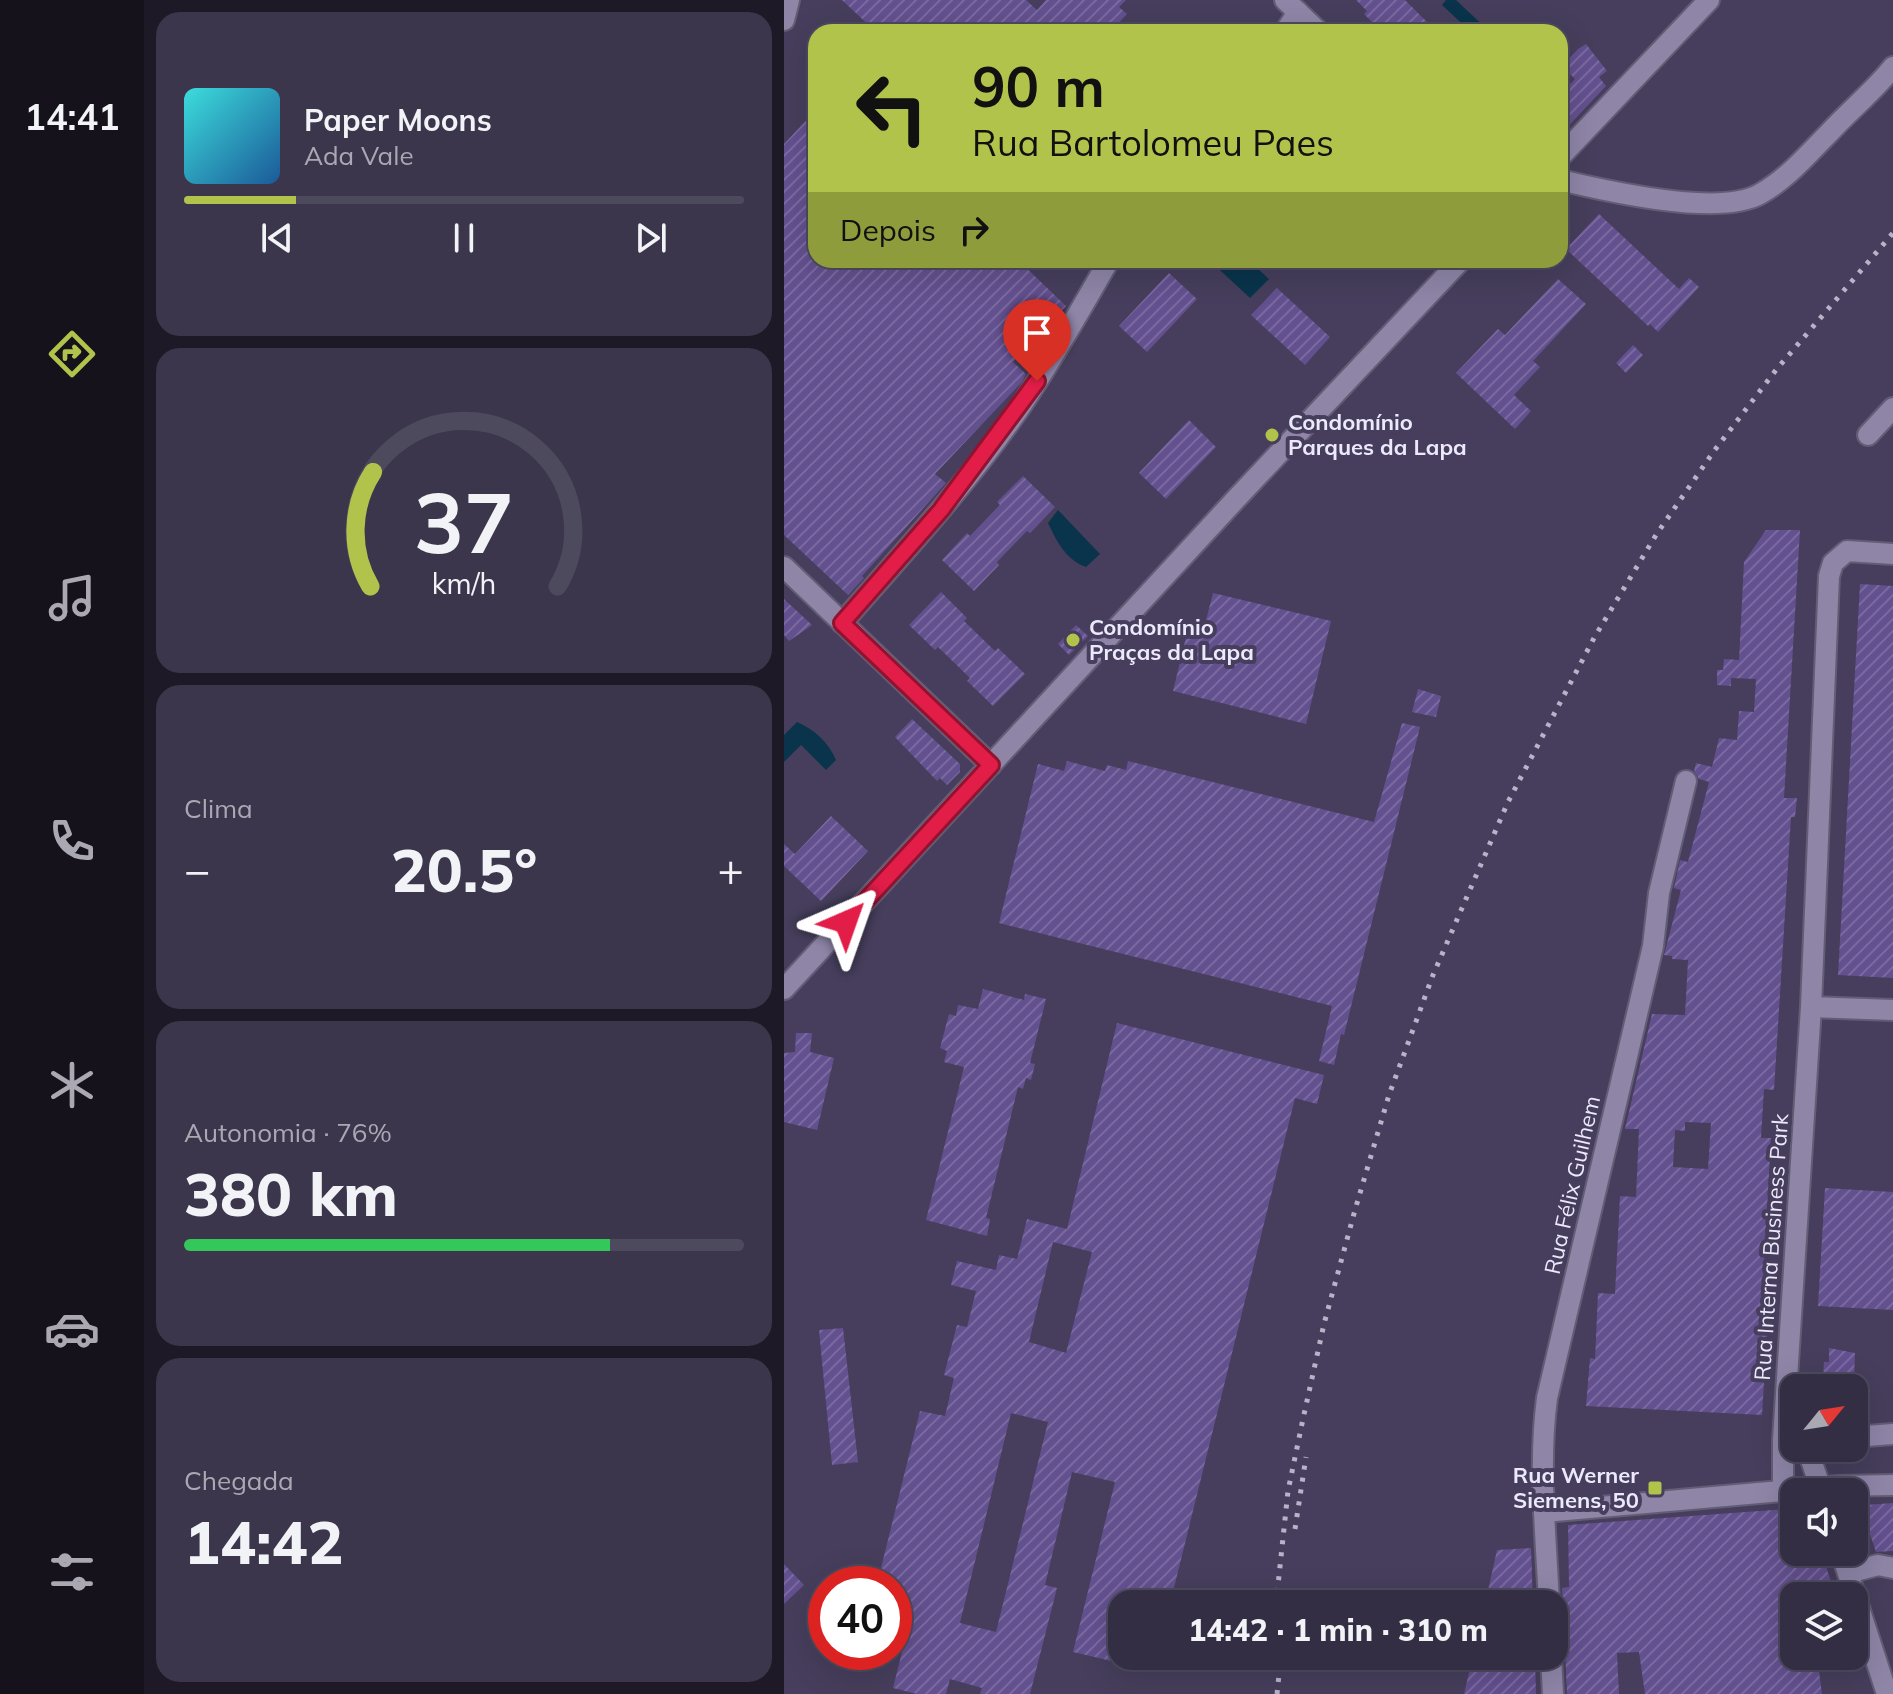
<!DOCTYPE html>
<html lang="pt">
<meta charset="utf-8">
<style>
:root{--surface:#342e45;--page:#3c364c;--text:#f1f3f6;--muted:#a9a8b3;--line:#4e4a5e;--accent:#b2c34c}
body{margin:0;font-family:Mulish,sans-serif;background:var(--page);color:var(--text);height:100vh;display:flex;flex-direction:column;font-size:30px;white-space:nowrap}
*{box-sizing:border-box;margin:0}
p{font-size:26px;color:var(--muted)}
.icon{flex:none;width:44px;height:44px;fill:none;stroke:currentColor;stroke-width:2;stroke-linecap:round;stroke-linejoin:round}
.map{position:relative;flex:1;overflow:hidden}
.sheet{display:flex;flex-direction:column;gap:12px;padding:12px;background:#1d1926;width:640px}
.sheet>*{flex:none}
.guide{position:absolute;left:24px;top:24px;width:760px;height:244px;border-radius:24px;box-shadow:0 8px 32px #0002,0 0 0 2px var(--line);background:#b2c34c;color:#111;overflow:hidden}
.needle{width:52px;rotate:60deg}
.fabs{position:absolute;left:996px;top:1374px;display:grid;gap:16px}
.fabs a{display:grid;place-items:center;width:88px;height:88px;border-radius:16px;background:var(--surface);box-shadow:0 8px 32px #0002,0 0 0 2px var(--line);font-size:40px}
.speed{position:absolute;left:24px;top:1566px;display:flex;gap:16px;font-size:40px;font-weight:700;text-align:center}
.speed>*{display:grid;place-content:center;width:104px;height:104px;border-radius:50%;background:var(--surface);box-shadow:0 8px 32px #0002,0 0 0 2px var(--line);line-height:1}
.speed .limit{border:12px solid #d22;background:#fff;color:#111}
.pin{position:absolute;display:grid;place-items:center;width:68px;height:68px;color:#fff;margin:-82px -34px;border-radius:50% 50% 50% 0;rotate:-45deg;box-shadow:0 0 8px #0007}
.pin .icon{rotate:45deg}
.me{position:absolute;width:88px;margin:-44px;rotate:43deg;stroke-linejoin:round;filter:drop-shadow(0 0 6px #0008)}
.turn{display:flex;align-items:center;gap:28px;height:168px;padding:0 32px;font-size:36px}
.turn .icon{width:104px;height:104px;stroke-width:2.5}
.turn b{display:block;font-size:56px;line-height:68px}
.then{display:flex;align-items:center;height:76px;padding:0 32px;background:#0003;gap:16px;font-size:30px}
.big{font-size:60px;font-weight:800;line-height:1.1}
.sheet .widget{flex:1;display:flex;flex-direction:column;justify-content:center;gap:12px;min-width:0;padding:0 28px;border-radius:24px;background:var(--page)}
.sheet .dial{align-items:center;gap:0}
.dial svg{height:208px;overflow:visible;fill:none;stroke:var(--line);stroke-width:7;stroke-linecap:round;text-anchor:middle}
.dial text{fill:var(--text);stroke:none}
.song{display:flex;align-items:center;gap:24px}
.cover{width:96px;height:96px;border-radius:12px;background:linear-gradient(135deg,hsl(180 70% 55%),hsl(210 70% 35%))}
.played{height:8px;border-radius:4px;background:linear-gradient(90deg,var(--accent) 20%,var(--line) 20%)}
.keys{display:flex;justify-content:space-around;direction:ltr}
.heat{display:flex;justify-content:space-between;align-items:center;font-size:44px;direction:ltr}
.charge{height:12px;border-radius:6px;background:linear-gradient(90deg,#34c759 76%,var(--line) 0)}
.trip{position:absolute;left:324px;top:1590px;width:460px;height:80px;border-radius:24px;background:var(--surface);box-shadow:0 8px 32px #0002,0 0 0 2px var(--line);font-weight:800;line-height:80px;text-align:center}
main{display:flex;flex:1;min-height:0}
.menu{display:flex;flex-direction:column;width:144px;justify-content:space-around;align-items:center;background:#15121c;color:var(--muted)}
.menu .icon{width:56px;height:56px}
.menu .selected{color:var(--accent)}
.menu b{font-size:36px;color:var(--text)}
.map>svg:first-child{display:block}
.water{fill:#09344b}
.building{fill:url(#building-hatch);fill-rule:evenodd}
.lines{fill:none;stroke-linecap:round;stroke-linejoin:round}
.minor-casing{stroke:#635c75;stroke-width:24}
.minor{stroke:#8e85a7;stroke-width:20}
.rail{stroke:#b8b3c9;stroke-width:5;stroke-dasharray:4 8;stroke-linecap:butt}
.route-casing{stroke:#92132f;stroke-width:20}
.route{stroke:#e11d48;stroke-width:14}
.poi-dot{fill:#b2c34c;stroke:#463e5c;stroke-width:3}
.labels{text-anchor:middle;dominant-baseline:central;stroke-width:8;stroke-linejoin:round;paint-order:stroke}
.poi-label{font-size:22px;font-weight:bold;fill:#ede9fc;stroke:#463e5c;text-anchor:start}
.street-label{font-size:22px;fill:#ede9fc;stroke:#463e5c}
</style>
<main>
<nav class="menu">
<b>14:41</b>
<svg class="icon selected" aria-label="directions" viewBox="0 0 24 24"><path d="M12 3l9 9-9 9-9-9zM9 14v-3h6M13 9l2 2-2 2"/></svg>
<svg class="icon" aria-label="music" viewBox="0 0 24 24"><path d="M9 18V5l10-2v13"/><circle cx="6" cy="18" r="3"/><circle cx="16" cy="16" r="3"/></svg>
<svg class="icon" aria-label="phone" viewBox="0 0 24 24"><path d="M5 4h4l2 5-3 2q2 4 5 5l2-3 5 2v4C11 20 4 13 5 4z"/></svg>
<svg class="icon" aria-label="climate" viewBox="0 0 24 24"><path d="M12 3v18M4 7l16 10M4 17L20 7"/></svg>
<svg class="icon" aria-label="car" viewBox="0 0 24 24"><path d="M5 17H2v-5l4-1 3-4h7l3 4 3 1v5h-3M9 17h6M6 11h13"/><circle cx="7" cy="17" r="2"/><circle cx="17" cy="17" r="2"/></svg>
<svg class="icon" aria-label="filters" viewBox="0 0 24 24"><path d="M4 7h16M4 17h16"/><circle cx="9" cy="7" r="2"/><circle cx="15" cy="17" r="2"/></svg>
</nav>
<section class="sheet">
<div class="widget">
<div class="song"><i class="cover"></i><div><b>Paper Moons</b><p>Ada Vale</p></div></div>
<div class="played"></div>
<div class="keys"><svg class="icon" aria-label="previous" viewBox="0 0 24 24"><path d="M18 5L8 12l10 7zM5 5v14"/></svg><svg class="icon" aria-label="pause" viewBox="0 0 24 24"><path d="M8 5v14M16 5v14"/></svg><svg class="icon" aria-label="next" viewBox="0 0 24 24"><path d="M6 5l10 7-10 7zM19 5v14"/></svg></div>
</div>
<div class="widget dial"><svg viewBox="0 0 100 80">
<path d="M14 69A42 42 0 1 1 86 69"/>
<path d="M14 69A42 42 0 0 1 15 25" stroke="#b2c34c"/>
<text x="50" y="56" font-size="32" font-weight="700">37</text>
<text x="50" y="72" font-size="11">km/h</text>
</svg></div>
<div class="widget"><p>Clima</p>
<div class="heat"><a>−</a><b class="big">20.5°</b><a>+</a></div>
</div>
<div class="widget"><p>Autonomia · 76%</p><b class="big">380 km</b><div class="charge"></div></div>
<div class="widget"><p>Chegada</p><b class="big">14:42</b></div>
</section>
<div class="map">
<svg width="1109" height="1694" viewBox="0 0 1109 1694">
<defs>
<pattern id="building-hatch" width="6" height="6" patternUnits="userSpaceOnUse" patternTransform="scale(2)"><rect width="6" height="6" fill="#63508f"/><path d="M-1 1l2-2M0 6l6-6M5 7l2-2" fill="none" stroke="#7a69a0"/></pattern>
</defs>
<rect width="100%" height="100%" fill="#463e5c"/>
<!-- water -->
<g class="water">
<polygon points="662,0 672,0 706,32 687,32 658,5"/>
<polygon points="425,260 464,260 485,279 466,298"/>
<path d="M 274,510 L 316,554 L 302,567 C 282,560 273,542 264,523 Z"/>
<path d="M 13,722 C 31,730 44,742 52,760 L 42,770 L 17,745 L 0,762 L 0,735 Z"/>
</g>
<!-- building -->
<g class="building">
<polygon points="58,0 242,0 253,10 262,0 342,0 335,7 343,14 326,32 92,32"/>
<polygon points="572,0 621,0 647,26 640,32 605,32 600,26 596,30 580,14 583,11"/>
<polygon points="802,44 823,71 815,77 822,86 776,135 776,95 791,79 778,66 794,49"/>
<polygon points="32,110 32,260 234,260 282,306 229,362 242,374 238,382 151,474 162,483 78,576 80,578 64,595 0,535 0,144"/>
<polygon points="815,214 895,289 905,278 915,287 874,332 866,324 864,326 782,249"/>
<polygon points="385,273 413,299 363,352 335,326"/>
<polygon points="774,279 802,304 749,361 756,367 730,395 747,411 731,429 672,373 714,329 721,335"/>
<polygon points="493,288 546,337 521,365 467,315"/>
<polygon points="849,345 859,355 842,373 832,363"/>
<polygon points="405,420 432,447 382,499 355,473"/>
<polygon points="239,476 271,507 246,533 243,531 213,562 215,565 190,591 158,560 183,533 186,536 216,505 213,502"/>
<path d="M 982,530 L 1016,530 L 1000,798 L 1013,798 L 1011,817 L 1007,817 L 990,1090 L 980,1089 L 977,1138 L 987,1138 L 977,1317 L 984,1318 L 978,1415 L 802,1406 L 806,1358 L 811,1359 L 814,1293 L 831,1294 L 836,1196 L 852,1197 L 855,1129 L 841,1129 L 868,1014 L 901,1015 L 904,960 L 888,959 L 888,956 L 880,955 L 897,890 L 890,888 L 896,860 L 904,862 L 925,782 L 915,779 L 910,771 L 912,763 L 928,767 L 935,738 L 953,740 L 955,711 L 970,712 L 972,679 L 947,678 L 947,686 L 933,685 L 933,670 L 939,670 L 940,659 L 955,660 L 960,562 ZM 901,1122 L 927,1123 L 924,1169 L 889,1167 L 891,1130 L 901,1131 Z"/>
<polygon points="1076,584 1109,586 1109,978 1054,975"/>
<polygon points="157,592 183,618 180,621 211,651 214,648 241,674 209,706 183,681 186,678 154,647 151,650 125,625"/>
<polygon points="429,593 547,621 522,724 389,691 406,621 421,624"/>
<polygon points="0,599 28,625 5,641 0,635"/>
<polygon points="292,625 304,636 285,655 274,644"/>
<polygon points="634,689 657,696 652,717 628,712"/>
<polygon points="128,719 176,764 176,772 163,785 156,778 153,781 111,737"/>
<polygon points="618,723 636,727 560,1035 557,1034 550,1065 535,1061 548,1006 215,923 254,764 280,771 283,761 321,771 323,765 342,770 344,761 590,822"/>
<polygon points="47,816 84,851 37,901 0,866 0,844 11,854"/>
<polygon points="199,989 240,1000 241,994 262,999 246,1063 251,1064 247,1080 242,1078 239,1089 234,1087 202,1218 206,1219 203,1236 142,1220 180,1067 160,1062 163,1051 156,1048 165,1014 172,1016 174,1005 194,1009"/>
<path d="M 333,1023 L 540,1075 L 533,1104 L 511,1098 L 386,1604 L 338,1604 L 338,1656 L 373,1656 L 370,1671 L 289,1652 L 331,1482 L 288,1472 L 261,1585 L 273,1588 L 246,1694 L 196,1694 L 198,1688 L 166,1679 L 162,1694 L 133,1694 L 109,1688 L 127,1616 L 110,1612 L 110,1584 L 93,1584 L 136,1411 L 161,1416 L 170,1378 L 160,1375 L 173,1325 L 183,1327 L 192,1291 L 167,1285 L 173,1261 L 212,1270 L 215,1255 L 233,1259 L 243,1219 L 283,1229 ZM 269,1242 L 308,1252 L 282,1353 L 245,1342 ZM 227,1413 L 264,1422 L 212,1632 L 176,1623 Z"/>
<polygon points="12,1033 28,1033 26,1052 50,1058 33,1130 0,1122 0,1053 11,1052"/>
<polygon points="1041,1188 1109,1192 1109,1310 1034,1306"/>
<polygon points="59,1328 74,1462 48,1465 35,1330"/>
<polygon points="1045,1348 1071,1353 1070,1379 1066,1379 1066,1388 1043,1388 1043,1379 1039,1379 1040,1362 1045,1362"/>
<polygon points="1109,1503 1109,1551 1092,1552 1079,1514 1081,1505"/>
<polygon points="1004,1509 1006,1552 1037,1552 1052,1596 1010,1596 1010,1656 1033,1656 1038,1694 861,1694 855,1652 833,1653 835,1694 783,1694 778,1588 785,1587 784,1525"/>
<polygon points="747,1548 749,1604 701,1604 713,1550"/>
<polygon points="0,1564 20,1585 0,1604"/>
<polygon points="689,1656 751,1657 752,1694 680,1694"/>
</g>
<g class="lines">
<!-- minor casing -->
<g class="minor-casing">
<g id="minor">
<polyline points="501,0 535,32"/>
<polyline points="0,20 5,0"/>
<polyline points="501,32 514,12"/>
<polyline points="776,157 925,0"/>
<path d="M 776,180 C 822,191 935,217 976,194 C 1003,179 1023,155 1045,133 C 1066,110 1090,91 1109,67"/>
<polyline points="1084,435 1109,408"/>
<polyline points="0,567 207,765"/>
<path d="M 58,623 C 120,552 184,483 237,406 C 269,359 297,309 325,260"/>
<polyline points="0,989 451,500 677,260"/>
<polyline points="1027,1007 1109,1010"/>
<polyline points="1070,1437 1109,1434"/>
<polyline points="1023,1448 1038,1492"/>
<polyline points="999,1491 999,1440 1027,1007 1045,576 1049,563 1063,551 1109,554"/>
<polyline points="760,1512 1054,1486 1109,1485"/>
<polyline points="1057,1552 1103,1694"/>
<polyline points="1064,1573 1094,1565 1109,1568"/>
<path d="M 765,1604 C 762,1535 754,1466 763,1398 L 869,946 L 875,893 L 902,781"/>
<polyline points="767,1656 769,1694"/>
</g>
</g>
<!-- minor -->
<use href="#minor" class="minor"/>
<!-- rail -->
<g class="rail">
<polyline points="511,1529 522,1457"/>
<polyline points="492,1604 504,1491 519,1419 540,1324 571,1210 605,1095 649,975 724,802 810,638 872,535 930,451 992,370 1109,233"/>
<polyline points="493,1694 497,1656"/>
</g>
</g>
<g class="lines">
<!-- route casing -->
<g class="route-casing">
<polyline id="route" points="62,922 207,765 58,623 157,510 253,381"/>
</g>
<!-- route -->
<use href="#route" class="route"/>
</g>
<!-- markers -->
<g class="poi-dot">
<circle cx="488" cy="435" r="8"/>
<circle cx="289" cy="640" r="8"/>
<rect x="863" y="1480" width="16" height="16" rx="4"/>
</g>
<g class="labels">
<!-- poi labels -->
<g class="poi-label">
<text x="504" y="422">Condomínio<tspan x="504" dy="25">Parques da Lapa</tspan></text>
<text x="305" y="627">Condomínio<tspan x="305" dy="25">Praças da Lapa</tspan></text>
<text x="855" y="1475" text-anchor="end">Rua Werner<tspan x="855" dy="25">Siemens, 50</tspan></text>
</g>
<!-- street labels -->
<g class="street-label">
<text transform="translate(788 1185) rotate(-77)">Rua Félix Guilhem</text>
<text transform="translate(987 1247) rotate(-86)">Rua Interna Business Park</text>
</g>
</g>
</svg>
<div class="fabs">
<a><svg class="needle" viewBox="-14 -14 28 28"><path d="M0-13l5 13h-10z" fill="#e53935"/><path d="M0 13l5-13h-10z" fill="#a9a8b3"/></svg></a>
<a><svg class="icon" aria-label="sound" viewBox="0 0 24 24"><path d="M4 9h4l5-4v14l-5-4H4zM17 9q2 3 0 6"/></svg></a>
<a><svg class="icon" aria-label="layers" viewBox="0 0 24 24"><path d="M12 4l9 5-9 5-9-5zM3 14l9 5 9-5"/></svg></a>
</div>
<div class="speed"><div class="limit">40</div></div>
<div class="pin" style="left:253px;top:381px;background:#d93025"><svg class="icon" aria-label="arrive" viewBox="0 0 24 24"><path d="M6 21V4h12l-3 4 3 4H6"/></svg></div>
<svg class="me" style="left:62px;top:922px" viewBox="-20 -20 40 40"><path d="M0-17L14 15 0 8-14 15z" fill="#e11d48" stroke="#fff" stroke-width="4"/></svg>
<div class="trip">14:42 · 1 min · 310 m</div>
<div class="guide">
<div class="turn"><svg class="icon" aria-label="left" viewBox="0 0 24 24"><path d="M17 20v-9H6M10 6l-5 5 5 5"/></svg><div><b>90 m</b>Rua Bartolomeu Paes</div></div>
<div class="then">Depois<svg class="icon" aria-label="right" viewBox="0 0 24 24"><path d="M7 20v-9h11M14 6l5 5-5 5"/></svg></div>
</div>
</div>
</main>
